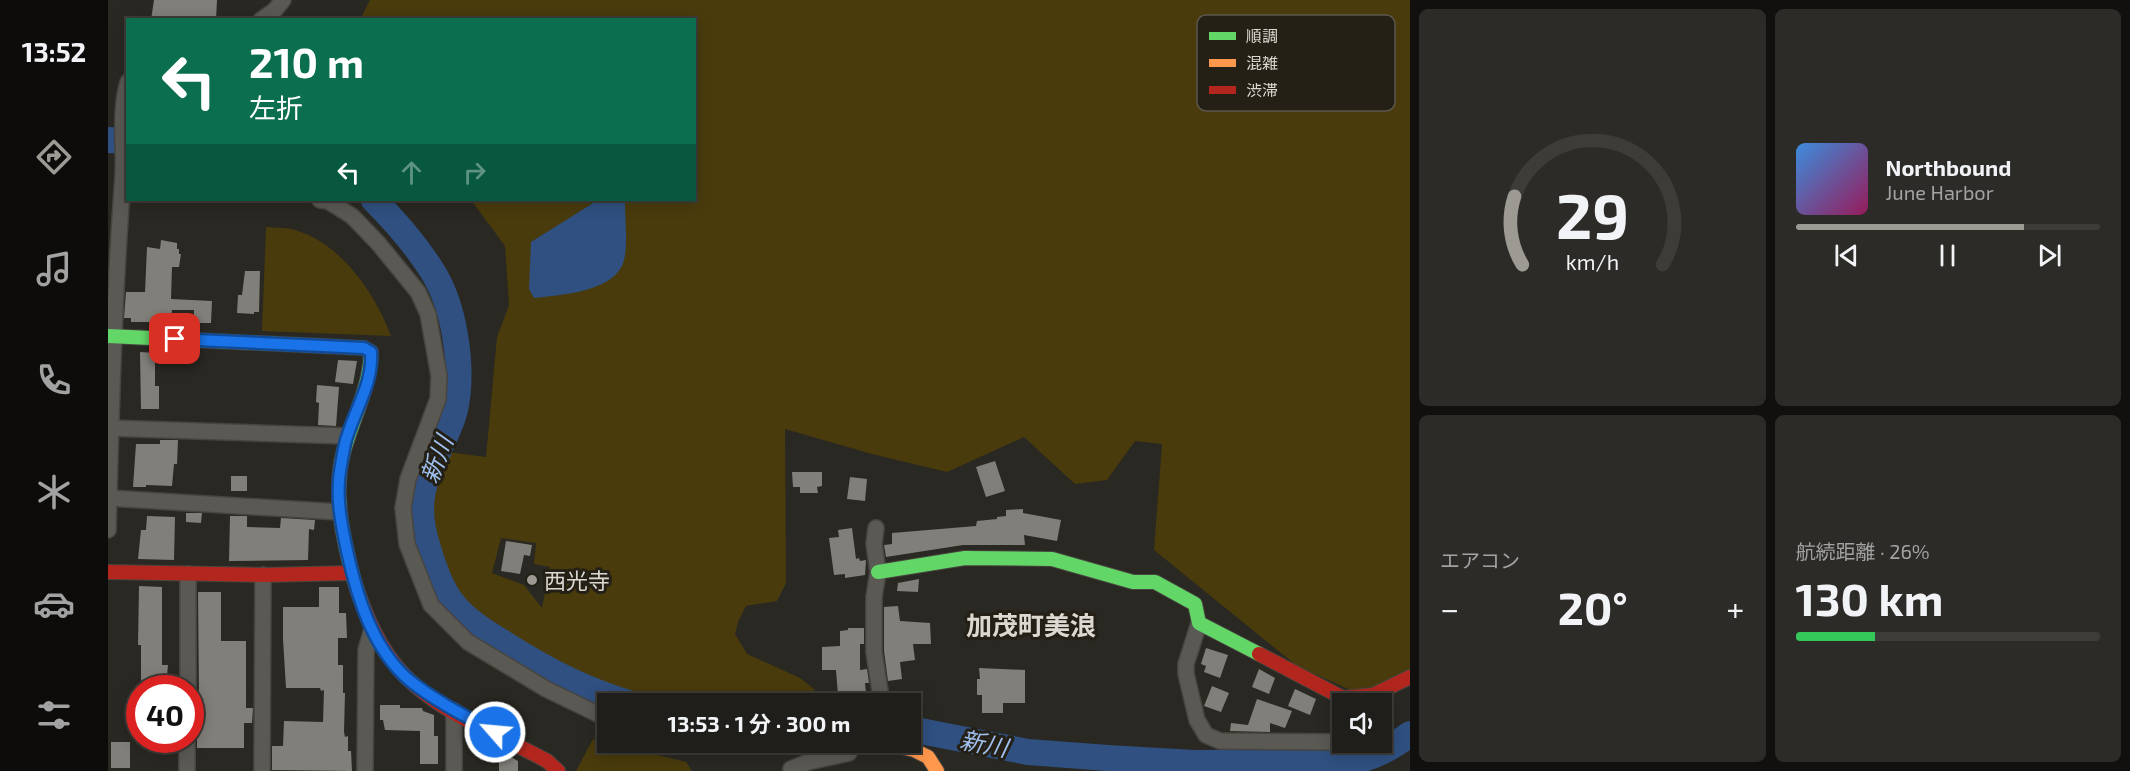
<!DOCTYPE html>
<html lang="ja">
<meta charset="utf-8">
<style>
:root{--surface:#201e1a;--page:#2d2b27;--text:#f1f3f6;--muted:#a2a2a2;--line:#3d3c39;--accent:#9d9a94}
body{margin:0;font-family:"Exo 2","Noto Sans JP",sans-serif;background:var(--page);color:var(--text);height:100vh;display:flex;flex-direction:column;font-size:22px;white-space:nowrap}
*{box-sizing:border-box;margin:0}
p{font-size:20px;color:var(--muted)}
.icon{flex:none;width:33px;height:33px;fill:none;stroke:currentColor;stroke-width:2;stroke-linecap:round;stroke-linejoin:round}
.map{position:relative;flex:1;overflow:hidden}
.panel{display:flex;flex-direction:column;gap:9px;padding:9px;background:#12100e;width:720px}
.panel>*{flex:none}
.top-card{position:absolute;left:18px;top:18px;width:570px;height:183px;border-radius:0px;box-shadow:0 3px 15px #0003,0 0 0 2px var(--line);background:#0b6e4f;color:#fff;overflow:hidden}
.buttons{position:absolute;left:1224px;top:693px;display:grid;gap:12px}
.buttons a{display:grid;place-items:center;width:60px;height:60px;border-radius:0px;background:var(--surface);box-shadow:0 3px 15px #0003,0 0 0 2px var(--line);font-size:30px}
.speed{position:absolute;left:18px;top:675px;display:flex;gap:12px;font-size:30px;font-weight:700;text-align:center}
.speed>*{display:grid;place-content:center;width:78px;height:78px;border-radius:50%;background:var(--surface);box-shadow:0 3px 15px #0003,0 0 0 2px var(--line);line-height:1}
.speed .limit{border:9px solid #d22;background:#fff;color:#111}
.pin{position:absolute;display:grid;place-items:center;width:51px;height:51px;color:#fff;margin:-26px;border-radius:12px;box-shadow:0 3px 9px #0006}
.me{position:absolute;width:66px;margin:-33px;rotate:297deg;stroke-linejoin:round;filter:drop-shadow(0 0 4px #0008)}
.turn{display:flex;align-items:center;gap:21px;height:126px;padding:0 24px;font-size:27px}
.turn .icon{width:78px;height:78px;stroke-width:2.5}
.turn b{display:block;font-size:42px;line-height:51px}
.lanes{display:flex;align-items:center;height:57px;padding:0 24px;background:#0003;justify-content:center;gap:30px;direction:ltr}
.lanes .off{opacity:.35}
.big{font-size:45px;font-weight:700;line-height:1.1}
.panel .tile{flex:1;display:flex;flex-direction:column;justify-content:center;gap:9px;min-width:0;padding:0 21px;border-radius:9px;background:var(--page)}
.panel .dial{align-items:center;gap:0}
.dial svg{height:156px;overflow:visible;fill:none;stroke:var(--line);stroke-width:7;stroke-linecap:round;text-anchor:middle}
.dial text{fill:var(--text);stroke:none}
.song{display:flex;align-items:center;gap:18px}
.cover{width:72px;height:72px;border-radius:9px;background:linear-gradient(135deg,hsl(210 70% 55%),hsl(330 70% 35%))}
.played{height:6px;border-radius:3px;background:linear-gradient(90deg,var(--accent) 75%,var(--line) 75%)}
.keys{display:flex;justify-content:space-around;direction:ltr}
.heat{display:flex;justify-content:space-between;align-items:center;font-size:33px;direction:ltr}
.charge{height:9px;border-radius:4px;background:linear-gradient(90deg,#34c759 26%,var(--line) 0)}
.panel .tiles{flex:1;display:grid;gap:9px;grid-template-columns:repeat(2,1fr)}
.trip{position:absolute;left:489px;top:693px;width:324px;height:60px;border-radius:0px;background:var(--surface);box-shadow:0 3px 15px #0003,0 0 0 2px var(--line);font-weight:700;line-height:60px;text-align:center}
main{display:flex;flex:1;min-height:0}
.dock{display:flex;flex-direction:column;width:108px;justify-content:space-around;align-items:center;background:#0d0c0a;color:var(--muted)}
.dock .icon{width:42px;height:42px}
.dock .active{color:var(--accent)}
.dock b{font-size:27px;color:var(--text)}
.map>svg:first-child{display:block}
.green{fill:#493b0c;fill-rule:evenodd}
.water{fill:#2f5080}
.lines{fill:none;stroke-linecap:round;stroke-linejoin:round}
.river{stroke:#2f5080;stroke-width:26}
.building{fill:#817f7a}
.street-casing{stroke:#47453f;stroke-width:18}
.fast-casing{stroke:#47453f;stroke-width:16}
.slow-casing{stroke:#47453f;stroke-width:16}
.jam-casing{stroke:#47453f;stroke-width:16}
.street{stroke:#5a5954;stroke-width:15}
.fast{stroke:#63d668;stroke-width:14}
.slow{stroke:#ff974d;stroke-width:14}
.jam{stroke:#b3261e;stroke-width:14}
.route-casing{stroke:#114b97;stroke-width:15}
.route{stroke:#1a73e8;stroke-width:10}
.poi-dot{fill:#9d9a94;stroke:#242016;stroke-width:2}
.labels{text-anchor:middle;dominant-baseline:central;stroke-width:6;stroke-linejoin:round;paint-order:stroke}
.poi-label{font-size:22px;fill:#dbd8d2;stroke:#242016;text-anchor:start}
.water-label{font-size:24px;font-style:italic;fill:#a0c1f0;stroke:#242016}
.quarter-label{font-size:26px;font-weight:bold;fill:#dbd8d2;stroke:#242016}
.key{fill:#242016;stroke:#5b574e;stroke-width:1.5}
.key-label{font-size:16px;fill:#dbd8d2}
</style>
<main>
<nav class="dock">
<b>13:52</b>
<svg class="icon active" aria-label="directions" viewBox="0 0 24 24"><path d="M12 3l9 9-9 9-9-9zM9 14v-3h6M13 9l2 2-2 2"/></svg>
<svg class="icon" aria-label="music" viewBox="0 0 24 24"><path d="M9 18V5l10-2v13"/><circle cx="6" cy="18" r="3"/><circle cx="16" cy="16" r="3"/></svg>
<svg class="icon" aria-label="phone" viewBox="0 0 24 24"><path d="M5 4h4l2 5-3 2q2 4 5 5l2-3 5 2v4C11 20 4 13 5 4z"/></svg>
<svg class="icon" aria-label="climate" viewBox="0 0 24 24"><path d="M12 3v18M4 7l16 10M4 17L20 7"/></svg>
<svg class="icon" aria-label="car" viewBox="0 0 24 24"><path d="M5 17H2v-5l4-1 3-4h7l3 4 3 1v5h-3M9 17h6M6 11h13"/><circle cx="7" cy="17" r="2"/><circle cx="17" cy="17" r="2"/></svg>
<svg class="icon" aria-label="filters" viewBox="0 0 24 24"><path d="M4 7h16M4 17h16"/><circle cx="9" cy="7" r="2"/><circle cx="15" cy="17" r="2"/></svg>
</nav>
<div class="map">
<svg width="1302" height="771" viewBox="0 0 1302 771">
<rect width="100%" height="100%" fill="#2a2822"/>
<!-- green -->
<g class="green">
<path d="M 262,0 L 1302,0 L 1302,672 L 1251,694 L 1189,666 L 1046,550 L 1054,444 L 1027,441 L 999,480 L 967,484 L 916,437 L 839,472 L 764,454 L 677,429 L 678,583 L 669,601 L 638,606 L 630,622 L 627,634 L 639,654 L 692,678 L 706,689 L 710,703 L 533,703 L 477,683 L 405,645 L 347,600 L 330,559 L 322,497 L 339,452 L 378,457 L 389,337 L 401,305 L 397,246 L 363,200 L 586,200 L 586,20 L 252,20 ZM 393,538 L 428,543 L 426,564 L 442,567 L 434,608 L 416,585 L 384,573 Z"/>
<path d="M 158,227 C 168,228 180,227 190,231 C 234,245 268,295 283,336 L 154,331 Z"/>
<polygon points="485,739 578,762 584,771 468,771"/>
</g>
<!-- water -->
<path class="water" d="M 490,200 L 516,200 L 517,203 C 517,218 520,246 516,260 C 508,292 453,295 426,298 L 421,289 L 423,242 Z"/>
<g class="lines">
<!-- river -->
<g class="river">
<polyline points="0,140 20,141"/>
<path d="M 266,200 C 287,221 307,244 323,269 C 347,305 356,368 347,410 C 340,437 322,462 315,490 C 311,509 314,530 320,548 C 326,568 333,589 346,605 C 360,622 379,633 397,644 C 440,671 474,689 523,704"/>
<path d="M 802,729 L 920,752 L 1000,758 L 1086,763 L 1244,762 C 1267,757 1283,748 1302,734"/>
</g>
</g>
<!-- building -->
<g class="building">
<polygon points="46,0 109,0 108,20 43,20"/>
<polygon points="53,240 69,243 69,249 71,249 71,254 73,254 71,267 64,267 63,299 104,301 103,323 86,323 86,310 64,310 63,319 55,319 54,322 23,322 23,318 16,318 18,292 37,292 39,247 52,249"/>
<polygon points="137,271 152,271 151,312 146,312 146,314 129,313 130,295 134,295"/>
<polygon points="32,352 47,353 47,386 51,386 51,409 33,409"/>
<polygon points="230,360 249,361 245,384 227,382"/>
<polygon points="209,385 231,387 228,426 210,425 211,403 208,402"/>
<polygon points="52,440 70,440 69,464 66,464 64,486 38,485 38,487 25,487 28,444 52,444"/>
<polygon points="887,461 897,491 878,497 868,467"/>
<polygon points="684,472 714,472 714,486 709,487 710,493 692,493 692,487 685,487"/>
<rect x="123" y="476" width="16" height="15"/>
<polygon points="742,477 759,479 757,501 739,499"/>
<polygon points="915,509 915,513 953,520 949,541 916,535 917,545 855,545 778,557 776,545 784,544 784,533 868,526 869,521 889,519 889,517 898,516 898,510"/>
<polygon points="78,513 94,513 93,523 78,522"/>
<polygon points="39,516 67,517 66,560 30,559 33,530 38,530"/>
<polygon points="122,516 139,516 139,527 172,528 173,518 207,520 206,530 201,529 200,560 121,561"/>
<polygon points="744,528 748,559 751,558 752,561 758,560 757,575 737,578 737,574 726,575 721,538 731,537 730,530"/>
<polygon points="398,541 424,545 422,556 416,555 412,574 393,571"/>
<polygon points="811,579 810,592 789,591 790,583"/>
<polygon points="31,586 54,587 54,665 60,665 58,688 33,688 33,645 30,645"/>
<polygon points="211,587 231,587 231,613 238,613 239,638 230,638 230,665 235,665 235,693 237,693 236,732 237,737 240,736 240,751 243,751 244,771 164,770 164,746 175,746 176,721 215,722 216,690 213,691 212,688 178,688 175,639 175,607 211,607"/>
<polygon points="90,592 113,592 113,641 138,641 138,708 145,708 144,723 136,723 136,748 89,748 89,697 91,697"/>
<polygon points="790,606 792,621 822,623 823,644 805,644 807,660 792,662 794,679 780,681 776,651 776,607"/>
<polygon points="740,628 756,628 756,644 752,644 752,670 759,669 761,683 757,683 758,693 730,695 728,670 714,670 714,647 732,646 732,631 740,630"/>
<polygon points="1098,648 1120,655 1112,678 1096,672 1098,666 1093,664"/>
<polygon points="871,668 917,670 917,703 895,703 895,713 874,713 874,695 869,695 869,679 872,679"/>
<polygon points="1151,669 1167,678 1161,694 1144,687"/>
<polygon points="1104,686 1121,693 1113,712 1096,706"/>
<polygon points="1187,689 1208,699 1202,715 1180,706"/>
<polygon points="1149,699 1184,711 1177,728 1162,723 1162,732 1122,731 1123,723 1140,725"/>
<polygon points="272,705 292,705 292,708 314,708 315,711 326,715 326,736 330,736 330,764 312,764 312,731 277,730 275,720 272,720"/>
<rect x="3" y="742" width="19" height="26"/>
<polygon points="391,754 398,754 410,761 410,771 391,771"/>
</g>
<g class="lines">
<!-- street casing -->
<g class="street-casing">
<g id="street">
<polyline points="153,20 167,10 175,0"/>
<polyline points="212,200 220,201 244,216 270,243 310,292 320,314 331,376 330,399 300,479 295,508 299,544 323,605 360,642 438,689 500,719"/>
<polyline points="0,428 239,436"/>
<polyline points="0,498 231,512"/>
<polyline points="768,528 766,544 770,572 766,597 766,652 774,704"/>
<path d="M 0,530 C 3,412 6,295 15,177 C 17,146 11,113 20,82"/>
<polyline points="1091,623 1078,664 1078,674 1089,720 1098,735 1112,741 1234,742"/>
<polyline points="80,688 80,574"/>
<polyline points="1274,718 1274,725"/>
<polyline points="683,769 700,762 741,753"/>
<polyline points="79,771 79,740"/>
<polyline points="154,771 155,575"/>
<polyline points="257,771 258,650 264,629"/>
<polyline points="346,771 346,711"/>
</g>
</g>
<!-- fast casing -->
<g class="fast-casing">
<g id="fast">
<path d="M 0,336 L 256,348 L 263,352 C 262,389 244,419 235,454 C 225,494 235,538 245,577"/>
<polyline points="770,572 857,558 944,559 1025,582 1047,582 1087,604 1091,623 1151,654"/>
</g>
</g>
<!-- slow casing -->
<g class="slow-casing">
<polyline id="slow" points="590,742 703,746 789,746 806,750 820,757 829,771"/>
</g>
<!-- jam casing -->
<g class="jam-casing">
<g id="jam">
<polyline points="0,572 155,575 244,573"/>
<path d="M 245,577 C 256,613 271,650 298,677 C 336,715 392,735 439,761 L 450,771"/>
<polyline points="1151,654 1235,698 1265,695 1302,677"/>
</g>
</g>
<!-- street -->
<use href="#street" class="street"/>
<!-- fast -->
<use href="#fast" class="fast"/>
<!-- slow -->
<use href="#slow" class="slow"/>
<!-- jam -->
<use href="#jam" class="jam"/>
</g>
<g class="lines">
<!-- route casing -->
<g class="route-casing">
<path id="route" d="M 67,339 L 256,348 L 263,352 C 265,382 249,406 240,434 C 236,444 235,455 233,465 C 227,494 233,523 239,551 C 249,596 264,648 301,680 C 327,701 357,716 387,732"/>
</g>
<!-- route -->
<use href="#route" class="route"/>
</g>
<!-- markers -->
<circle class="poi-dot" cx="424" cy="580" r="6"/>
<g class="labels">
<!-- poi labels -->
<g class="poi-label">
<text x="436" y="580">西光寺</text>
</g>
<!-- water labels -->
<g class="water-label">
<text transform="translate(328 459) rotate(-69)">新川</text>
<text transform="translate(876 743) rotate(11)">新川</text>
</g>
<!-- quarter labels -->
<g class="quarter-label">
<text x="923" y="624">加茂町美浪</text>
</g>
</g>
<!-- legend -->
<rect x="1089" y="15" width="198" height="96" rx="9" class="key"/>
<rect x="1101" y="32" width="27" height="8" fill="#63d668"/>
<rect x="1101" y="59" width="27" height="8" fill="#ff974d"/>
<rect x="1101" y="86" width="27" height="8" fill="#b3261e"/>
<g class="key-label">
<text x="1138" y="42">順調</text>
<text x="1138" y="69">混雑</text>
<text x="1138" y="96">渋滞</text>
</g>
</svg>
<div class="buttons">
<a><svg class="icon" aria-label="sound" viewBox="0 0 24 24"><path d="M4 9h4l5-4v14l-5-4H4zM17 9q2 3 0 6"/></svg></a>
</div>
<div class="speed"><div class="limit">40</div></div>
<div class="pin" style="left:67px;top:339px;background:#d93025"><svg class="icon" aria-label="arrive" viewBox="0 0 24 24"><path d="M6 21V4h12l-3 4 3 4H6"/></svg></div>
<svg class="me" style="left:387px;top:732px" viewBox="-20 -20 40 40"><circle r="17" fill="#1a73e8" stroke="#fff" stroke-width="3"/><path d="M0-11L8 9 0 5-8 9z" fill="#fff"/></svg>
<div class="trip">13:53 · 1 分 · 300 m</div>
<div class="top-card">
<div class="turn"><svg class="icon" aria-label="left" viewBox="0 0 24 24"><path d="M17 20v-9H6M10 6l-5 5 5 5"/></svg><div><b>210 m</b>左折</div></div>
<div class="lanes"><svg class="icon" aria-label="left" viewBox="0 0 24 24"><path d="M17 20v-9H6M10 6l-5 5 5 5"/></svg><svg class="icon off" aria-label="ahead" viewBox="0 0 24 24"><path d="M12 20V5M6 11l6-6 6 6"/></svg><svg class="icon off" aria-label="right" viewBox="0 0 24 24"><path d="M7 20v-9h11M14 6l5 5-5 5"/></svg></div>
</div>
</div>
<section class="panel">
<div class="tiles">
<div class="tile dial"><svg viewBox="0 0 100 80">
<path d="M14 69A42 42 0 1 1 86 69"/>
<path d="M14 69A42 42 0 0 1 10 34" stroke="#9d9a94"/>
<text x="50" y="56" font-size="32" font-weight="700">29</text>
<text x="50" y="72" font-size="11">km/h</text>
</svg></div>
<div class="tile">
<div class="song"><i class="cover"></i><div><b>Northbound</b><p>June Harbor</p></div></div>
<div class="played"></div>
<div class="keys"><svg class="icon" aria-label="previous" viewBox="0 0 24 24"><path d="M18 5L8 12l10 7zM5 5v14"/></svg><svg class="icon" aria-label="pause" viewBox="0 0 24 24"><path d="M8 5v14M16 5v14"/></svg><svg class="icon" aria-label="next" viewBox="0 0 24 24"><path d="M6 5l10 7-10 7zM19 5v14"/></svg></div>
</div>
<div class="tile"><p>エアコン</p>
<div class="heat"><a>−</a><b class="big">20°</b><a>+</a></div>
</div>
<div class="tile"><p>航続距離 · 26%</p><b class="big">130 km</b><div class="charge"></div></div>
</div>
</section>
</main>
